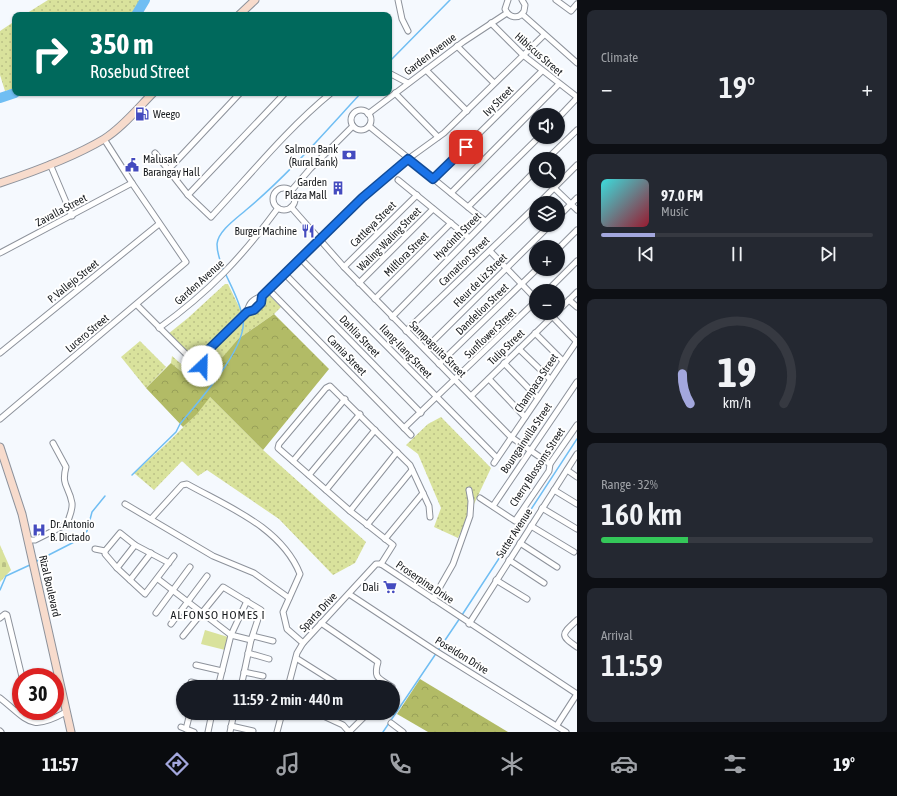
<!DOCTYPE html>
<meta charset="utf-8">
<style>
:root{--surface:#171b24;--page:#242831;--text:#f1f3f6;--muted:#9ea1a6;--line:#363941;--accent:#a3a7dd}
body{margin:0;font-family:"Asap Condensed",sans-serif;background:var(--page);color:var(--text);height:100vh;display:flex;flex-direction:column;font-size:15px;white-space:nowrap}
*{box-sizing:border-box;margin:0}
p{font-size:13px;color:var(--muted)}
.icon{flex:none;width:22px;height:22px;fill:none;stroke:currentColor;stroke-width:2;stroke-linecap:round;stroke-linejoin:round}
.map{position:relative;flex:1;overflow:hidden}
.details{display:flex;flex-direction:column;gap:10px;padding:10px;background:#0d0f14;width:320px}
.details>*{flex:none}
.hud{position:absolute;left:12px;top:12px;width:380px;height:84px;border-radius:8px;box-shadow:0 1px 3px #0004;background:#00695c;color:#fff;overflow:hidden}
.buttons{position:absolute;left:529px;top:108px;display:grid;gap:8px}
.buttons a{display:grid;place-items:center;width:36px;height:36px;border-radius:50%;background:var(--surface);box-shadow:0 1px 3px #0004;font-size:20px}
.speed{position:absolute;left:12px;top:668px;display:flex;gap:8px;font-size:20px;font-weight:700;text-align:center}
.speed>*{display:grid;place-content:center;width:52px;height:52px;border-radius:50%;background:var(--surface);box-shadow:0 1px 3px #0004;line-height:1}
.speed .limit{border:6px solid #d22;background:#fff;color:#111}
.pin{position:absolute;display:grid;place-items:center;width:34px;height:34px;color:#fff;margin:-17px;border-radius:8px;box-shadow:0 2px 6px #0006}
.me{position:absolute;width:44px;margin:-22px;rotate:24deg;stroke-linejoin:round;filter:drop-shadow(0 0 3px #0008)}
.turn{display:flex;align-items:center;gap:14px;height:84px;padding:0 12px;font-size:18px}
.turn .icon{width:52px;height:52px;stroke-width:2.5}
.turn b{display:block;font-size:28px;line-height:34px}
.big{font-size:30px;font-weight:600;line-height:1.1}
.details .tile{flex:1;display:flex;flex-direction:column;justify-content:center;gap:6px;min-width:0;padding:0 14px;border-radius:8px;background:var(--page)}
.details .dial{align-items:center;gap:0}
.dial svg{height:104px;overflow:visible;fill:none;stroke:var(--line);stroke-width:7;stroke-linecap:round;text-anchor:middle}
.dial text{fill:var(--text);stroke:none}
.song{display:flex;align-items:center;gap:12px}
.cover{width:48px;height:48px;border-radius:6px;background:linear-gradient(135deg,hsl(180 70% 55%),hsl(350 70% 35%))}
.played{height:4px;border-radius:2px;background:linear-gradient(90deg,var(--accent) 20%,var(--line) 20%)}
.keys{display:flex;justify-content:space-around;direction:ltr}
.heat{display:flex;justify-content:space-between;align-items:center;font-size:22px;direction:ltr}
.charge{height:6px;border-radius:3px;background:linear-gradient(90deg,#34c759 32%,var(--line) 0)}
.trip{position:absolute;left:176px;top:680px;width:224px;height:40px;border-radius:20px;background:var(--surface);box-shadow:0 1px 3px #0004;font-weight:600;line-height:40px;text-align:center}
.tab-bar{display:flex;height:64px;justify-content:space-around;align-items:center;background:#090b0e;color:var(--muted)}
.tab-bar .icon{width:28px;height:28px}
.tab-bar .current{color:var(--accent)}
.tab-bar b{font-size:18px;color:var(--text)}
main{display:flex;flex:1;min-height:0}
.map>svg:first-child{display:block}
.grass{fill:url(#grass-dots)}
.forest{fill:url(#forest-crowns)}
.cemetery{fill:url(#cemetery-stones)}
.pitch{fill:#d9e29c}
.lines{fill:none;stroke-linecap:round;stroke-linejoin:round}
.stream{stroke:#70bef3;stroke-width:1.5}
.river{stroke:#70bef3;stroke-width:10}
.street-casing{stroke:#8d929b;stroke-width:7}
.secondary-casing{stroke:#8d929b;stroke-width:9}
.street{stroke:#fff;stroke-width:5}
.secondary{stroke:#f7dbcc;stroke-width:7}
.route-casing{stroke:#114b97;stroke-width:10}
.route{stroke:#1a73e8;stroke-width:7}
.labels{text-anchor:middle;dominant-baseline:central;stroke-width:4;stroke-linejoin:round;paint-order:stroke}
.street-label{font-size:11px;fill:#181b1e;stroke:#fff}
.poi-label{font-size:11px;fill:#181b1e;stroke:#fff;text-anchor:end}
.neighbourhood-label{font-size:12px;letter-spacing:1px;fill:#181b1e;stroke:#fff}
</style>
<main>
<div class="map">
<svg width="577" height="732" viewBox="0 0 577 732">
<defs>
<pattern id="grass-dots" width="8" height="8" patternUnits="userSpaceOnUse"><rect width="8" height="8" fill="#d9e29c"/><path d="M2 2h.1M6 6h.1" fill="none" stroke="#bac186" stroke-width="1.8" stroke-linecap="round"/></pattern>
<pattern id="forest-crowns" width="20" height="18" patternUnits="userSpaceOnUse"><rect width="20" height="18" fill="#b2bb66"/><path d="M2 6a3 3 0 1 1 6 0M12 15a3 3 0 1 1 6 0" fill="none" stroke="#98a058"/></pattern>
<pattern id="cemetery-stones" width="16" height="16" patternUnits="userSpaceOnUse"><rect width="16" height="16" fill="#d9e29c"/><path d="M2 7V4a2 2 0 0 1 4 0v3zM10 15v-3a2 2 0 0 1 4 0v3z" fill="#bac186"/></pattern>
</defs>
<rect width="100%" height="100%" fill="#f5f9fe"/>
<!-- grass -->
<g class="grass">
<polygon points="48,0 142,0 132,15 24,15"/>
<polygon points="15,21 15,88 5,91 0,75 0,31"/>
<polygon points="225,284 228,284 241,311 200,352 189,354 168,334 188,318"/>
<polygon points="269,295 281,307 274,314 238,339 198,387 171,363 172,356 195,376 201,372 207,357 247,316 256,312"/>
<polygon points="140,341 166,367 146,388 121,357"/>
<path d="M 209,396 L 263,450 L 366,542 L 355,563 L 333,575 L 279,519 L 207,470 L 198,476 L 182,461 L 154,490 L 134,473 C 161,449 188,426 209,396 Z"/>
<polygon points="441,417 491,468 458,538 434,527 441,508 418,454 406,445 428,424"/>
</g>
<!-- forest -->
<g class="forest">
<polygon points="274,314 329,369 263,450 210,397 197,414 183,427 146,388 171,363 198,386 238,339"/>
<polygon points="420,679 508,732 428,732 397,714"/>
</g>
<!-- cemetery -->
<polygon class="cemetery" points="0,545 11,570 0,582"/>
<!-- pitch -->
<polygon class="pitch" points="205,630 228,637 225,650 201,644"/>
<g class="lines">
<!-- stream -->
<g class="stream">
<polyline points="389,62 450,0"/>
<path d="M 242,315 C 238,292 217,266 217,244 C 218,231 237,218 246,210 C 288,175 324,133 361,93"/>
<path d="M 132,475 L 176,432 L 180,424 C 198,402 248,347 243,319"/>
<polyline points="35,562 80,539 87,531 92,512 105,496"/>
<polyline points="0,590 6,576 32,564"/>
<polyline points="462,615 577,439"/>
<polyline points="383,732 460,618"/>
</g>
<!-- river -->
<g class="river">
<polyline points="136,15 145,0"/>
<polyline points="0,98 15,93"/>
</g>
<!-- street casing -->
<g class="street-casing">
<g id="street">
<polyline points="398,0 402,19 408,31"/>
<path d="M 508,0 L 505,9 C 509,18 519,20 524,11 L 525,5 L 522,0"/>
<polyline points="556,0 571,11 577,4"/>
<polyline points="522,14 577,63"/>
<polyline points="491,23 523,55 577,97"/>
<polyline points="457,46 494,83"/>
<polyline points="426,70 467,111"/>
<polyline points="389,73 408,83"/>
<polyline points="395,93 438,137"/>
<circle cx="361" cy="120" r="10"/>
<polyline points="368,114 463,42 507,13"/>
<polyline points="558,118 577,98"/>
<polyline points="369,126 485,221"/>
<path d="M 155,153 L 188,195 L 211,217 C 250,175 287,129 331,93"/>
<polyline points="547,159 577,130"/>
<polyline points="50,164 72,216"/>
<polyline points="168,170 240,93"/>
<polyline points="433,179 542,71"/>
<polyline points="398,180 469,238"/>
<polyline points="547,181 577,210"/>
<circle cx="284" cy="199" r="11"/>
<polyline points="291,191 310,169 353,126"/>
<polyline points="451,193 559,84"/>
<polyline points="188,195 285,93"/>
<polyline points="539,203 577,165"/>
<polyline points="291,207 344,267 511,437 550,464"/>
<polyline points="468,207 539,137"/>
<polyline points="558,217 577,198"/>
<polyline points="558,249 577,230"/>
<polyline points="490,251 536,299"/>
<polyline points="0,253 132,183"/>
<polyline points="301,259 497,458"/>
<polyline points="344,267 417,195"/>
<polyline points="285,274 421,413"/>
<polyline points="359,283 433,209"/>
<polyline points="269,290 411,435"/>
<polyline points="547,291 577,261"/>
<polyline points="375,299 451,223"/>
<polyline points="569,300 577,307"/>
<polyline points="137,305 191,359"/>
<polyline points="558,311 577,292"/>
<path d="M 247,312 C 249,303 253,299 262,296 L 380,182 L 408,159 L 444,133 L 544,35"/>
<polyline points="549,313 577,342"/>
<polyline points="392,317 536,170"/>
<path d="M 159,328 C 209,292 242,257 278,208"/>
<polyline points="406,331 536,206"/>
<polyline points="535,333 563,361"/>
<polyline points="425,349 550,225"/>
<polyline points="519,349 550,379"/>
<polyline points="0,353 159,224"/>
<circle cx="196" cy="363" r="6"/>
<path d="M 200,358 L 247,312 C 256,310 260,305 262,296"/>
<polyline points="504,363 538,398"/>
<polyline points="439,364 537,269"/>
<polyline points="489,379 525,417"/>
<polyline points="471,396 556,313"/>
<polyline points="0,419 186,262 132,183 104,139"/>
<polyline points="404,428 536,301"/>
<polyline points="293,461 345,399"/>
<polyline points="494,463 577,341"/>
<polyline points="567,470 577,477"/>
<polyline points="309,475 360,414"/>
<polyline points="326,490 375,430"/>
<polyline points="554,490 577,504"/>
<polyline points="480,498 515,521 549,471 550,464 577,425"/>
<polyline points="125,504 213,556 254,573 289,598"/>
<polyline points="493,506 577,382"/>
<polyline points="542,508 577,529"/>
<polyline points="350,511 397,452"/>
<path d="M 151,519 L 182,485 L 187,484 C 228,507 281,527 300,574 L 283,612 L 287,629 L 303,643"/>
<polyline points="367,525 412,470"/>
<polyline points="531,526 574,552"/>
<polyline points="385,539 423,493"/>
<path d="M 28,540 L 35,540 L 67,524 C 69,517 73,510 72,503 C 69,486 61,486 66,467 L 53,443"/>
<polyline points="520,543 557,567"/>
<polyline points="95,549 105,551"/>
<polyline points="509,560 544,583"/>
<polyline points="169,563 135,545 120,533 105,551 105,554 117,568 145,594 174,556"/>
<polyline points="381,564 393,545 350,511 278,448 279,444 326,388 330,386 410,465 429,506 430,517"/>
<polyline points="381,564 577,694"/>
<polyline points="117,568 135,545"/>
<polyline points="158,579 231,635 251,640"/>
<polyline points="130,580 151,553"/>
<polyline points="496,580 527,599"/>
<polyline points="349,594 434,650 566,732"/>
<polyline points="433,599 453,564 470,516 471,501 469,490"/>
<polyline points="156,613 190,567"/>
<polyline points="0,618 5,614 7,615 22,677"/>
<path d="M 577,620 C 562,634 559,635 577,647"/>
<path d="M 321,623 L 378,662 C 373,679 379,678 392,687"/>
<polyline points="171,624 207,576"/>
<polyline points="469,624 577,454"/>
<polyline points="183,636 223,587 261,610 251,640 241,687"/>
<polyline points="253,636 273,641"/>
<polyline points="248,653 269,659"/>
<polyline points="296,658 342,687"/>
<polyline points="196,665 222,671"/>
<polyline points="244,672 263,676"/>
<polyline points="191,682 211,687"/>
<polyline points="218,687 231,635 247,601"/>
<polyline points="288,687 297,653 303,643 376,564 381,564"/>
<path d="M 0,698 C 29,721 30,732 66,712"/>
<polyline points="17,711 21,704"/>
<polyline points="255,713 257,713"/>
<polyline points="317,713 343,725 349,732"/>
<polyline points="391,723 403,732"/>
<polyline points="557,725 577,694"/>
<polyline points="231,726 253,731"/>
<polyline points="181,727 194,732"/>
<polyline points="186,729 190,713"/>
<polyline points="0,731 1,732"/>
<polyline points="208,732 212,713"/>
<polyline points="230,732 234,713"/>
<polyline points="277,732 282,713"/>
<polyline points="349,732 368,713"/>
</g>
</g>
<!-- secondary casing -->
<g class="secondary-casing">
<g id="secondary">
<polyline points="239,15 255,0"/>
<path d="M 0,183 C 33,172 74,157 104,139 C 122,128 138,108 153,93"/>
<polyline points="0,447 22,514 71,732"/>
</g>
</g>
<!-- street -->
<use href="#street" class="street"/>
<!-- secondary -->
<use href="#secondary" class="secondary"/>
</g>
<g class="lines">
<!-- route casing -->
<g class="route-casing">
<polyline id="route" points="202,366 200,358 247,312 254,310 261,303 262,296 362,198 408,159 433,179 466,147"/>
</g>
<!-- route -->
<use href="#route" class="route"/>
</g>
<!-- icons -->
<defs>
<g id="fuel-bare" transform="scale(1.08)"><path d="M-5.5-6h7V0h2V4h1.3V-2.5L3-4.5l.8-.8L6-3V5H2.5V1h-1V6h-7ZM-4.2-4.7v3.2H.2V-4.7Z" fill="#444bbf" stroke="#fff" stroke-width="2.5" paint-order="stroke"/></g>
<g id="bank-bare" transform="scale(1.08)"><path d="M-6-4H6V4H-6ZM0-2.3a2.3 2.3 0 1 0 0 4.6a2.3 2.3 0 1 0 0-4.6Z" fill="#444bbf" stroke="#fff" stroke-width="2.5" paint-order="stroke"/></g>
<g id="civic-bare" transform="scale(1.08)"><path d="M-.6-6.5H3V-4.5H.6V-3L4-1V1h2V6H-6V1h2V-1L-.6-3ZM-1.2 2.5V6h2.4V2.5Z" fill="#444bbf" stroke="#fff" stroke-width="2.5" paint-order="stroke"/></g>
<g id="building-bare" transform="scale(1.08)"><path d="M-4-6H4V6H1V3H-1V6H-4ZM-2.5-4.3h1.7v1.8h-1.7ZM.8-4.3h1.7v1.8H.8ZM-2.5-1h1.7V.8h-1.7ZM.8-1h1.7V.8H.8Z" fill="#444bbf" stroke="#fff" stroke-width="2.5" paint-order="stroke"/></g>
<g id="restaurant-bare" transform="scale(1.08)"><path d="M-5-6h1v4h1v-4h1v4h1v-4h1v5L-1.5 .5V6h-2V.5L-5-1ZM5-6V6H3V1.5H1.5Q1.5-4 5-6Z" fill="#444bbf" stroke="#fff" stroke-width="2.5" paint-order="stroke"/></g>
<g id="hospital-bare" transform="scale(1.08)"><path d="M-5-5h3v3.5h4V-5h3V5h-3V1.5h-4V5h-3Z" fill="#444bbf" stroke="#fff" stroke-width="2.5" paint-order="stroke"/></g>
<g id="supermarket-bare" transform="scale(1.08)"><path d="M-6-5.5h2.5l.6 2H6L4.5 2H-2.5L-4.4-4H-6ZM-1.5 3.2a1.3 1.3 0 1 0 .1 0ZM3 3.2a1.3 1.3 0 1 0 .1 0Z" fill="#444bbf" stroke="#fff" stroke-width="2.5" paint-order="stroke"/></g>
</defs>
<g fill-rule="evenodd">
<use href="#fuel-bare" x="142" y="114"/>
<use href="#bank-bare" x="349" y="155"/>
<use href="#civic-bare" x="132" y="165"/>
<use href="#building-bare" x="338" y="188"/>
<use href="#restaurant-bare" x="308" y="231"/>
<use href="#hospital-bare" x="39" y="530"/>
<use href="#supermarket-bare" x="390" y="587"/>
</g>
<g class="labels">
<!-- street labels -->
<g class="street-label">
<text transform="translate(430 54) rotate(-37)">Garden Avenue</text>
<text transform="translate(539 54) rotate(41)">Hibiscus Street</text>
<text transform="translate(498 101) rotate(-45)">Ivy Street</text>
<text transform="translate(61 210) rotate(-28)">Zavalla Street</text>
<text transform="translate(373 224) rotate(-45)">Cattleya Street</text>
<text transform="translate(457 236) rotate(-45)">Hyacinth Street</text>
<text transform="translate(389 239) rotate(-45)">Waling-Waling Street</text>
<text transform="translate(406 254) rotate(-45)">Milflora Street</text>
<text transform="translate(464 261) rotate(-44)">Carnation Street</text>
<text transform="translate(480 280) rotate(-45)">Fleur de Liz Street</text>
<text transform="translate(73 281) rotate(-39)">P. Vallejo Street</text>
<text transform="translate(199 282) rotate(-42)">Garden Avenue</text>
<text transform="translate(482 309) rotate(-44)">Dandelion Street</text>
<text transform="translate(87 333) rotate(-40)">Lucero Street</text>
<text transform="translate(490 333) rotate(-44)">Sunflower Street</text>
<text transform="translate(360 336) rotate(46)">Dahlia Street</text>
<text transform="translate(506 347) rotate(-44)">Tulip Street</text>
<text transform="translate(438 349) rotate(45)">Sampaguita Street</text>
<text transform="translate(406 351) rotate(46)">Ilang-Ilang Street</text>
<text transform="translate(347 355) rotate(46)">Camia Street</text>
<text transform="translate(536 383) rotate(-56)">Champaca Street</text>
<text transform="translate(526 438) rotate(-56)">Boungainvilla Street</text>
<text transform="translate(537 467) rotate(-57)">Cherry Blossoms Street</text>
<text transform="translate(514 533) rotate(-57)">Sutter Avenue</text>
<text transform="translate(425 582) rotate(34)">Proserpina Drive</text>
<text transform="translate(50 586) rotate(77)">Rizal Boulevard</text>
<text transform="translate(318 612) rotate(-47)">Sparta Drive</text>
<text transform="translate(462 655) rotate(32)">Poseidon Drive</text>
</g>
<!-- poi labels -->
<g class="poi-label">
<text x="153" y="114" text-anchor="start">Weego</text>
<text x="338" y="149">Salmon Bank<tspan x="338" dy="13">(Rural Bank)</tspan></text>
<text x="143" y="159" text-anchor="start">Malusak<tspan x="143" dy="13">Barangay Hall</tspan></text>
<text x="327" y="182">Garden<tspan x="327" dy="13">Plaza Mall</tspan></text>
<text x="297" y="231">Burger Machine</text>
<text x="50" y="524" text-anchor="start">Dr. Antonio<tspan x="50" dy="13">B. Dictado</tspan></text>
<text x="379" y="587">Dali</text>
</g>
<!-- neighbourhood labels -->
<g class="neighbourhood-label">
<text x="218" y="615">ALFONSO HOMES I</text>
</g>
</g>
</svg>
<div class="buttons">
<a><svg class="icon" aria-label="sound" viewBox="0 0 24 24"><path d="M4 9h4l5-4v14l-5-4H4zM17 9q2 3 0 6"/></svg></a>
<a><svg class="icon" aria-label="search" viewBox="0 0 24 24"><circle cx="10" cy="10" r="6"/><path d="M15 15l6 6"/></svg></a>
<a><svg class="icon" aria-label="layers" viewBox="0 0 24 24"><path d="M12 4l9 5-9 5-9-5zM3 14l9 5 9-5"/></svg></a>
<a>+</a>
<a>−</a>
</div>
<div class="speed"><div class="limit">30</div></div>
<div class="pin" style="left:466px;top:147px;background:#d93025"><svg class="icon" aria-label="arrive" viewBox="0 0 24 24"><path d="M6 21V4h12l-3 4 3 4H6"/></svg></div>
<svg class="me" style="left:202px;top:366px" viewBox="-20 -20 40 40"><circle r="19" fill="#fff"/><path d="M0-13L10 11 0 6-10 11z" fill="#1a73e8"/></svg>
<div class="trip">11:59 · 2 min · 440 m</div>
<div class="hud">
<div class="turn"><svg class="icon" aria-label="right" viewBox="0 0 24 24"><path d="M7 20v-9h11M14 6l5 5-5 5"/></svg><div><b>350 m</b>Rosebud Street</div></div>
</div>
</div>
<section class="details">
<div class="tile"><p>Climate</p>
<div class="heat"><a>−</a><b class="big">19°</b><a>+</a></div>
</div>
<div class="tile">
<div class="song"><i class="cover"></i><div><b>97.0 FM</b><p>Music</p></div></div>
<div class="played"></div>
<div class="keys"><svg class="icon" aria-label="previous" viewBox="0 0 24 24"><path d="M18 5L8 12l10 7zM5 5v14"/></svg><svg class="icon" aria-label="pause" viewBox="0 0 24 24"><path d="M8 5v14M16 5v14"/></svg><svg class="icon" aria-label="next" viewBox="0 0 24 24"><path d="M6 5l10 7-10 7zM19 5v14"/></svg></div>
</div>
<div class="tile dial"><svg viewBox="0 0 100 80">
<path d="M14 69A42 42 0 1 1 86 69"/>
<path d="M14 69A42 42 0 0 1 8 46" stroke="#a3a7dd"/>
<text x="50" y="56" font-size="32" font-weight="700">19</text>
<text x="50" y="72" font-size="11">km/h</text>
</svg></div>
<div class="tile"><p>Range · 32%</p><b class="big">160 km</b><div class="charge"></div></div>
<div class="tile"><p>Arrival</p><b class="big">11:59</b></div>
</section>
</main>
<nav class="tab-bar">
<b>11:57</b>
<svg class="icon current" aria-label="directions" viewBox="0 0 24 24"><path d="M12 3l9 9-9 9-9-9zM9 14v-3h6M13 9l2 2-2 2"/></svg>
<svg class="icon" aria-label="music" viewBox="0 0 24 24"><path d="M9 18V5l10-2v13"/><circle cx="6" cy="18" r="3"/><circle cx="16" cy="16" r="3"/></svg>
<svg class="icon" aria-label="phone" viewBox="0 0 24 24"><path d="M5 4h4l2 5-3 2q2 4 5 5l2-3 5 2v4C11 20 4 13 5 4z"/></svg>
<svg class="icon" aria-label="climate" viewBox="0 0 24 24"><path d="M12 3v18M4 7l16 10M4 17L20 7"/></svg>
<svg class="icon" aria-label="car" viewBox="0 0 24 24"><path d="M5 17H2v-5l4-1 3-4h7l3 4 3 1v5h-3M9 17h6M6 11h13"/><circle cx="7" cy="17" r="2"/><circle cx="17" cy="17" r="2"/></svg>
<svg class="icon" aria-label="filters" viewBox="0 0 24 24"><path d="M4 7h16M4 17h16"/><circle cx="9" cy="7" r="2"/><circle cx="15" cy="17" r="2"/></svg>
<b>19°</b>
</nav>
